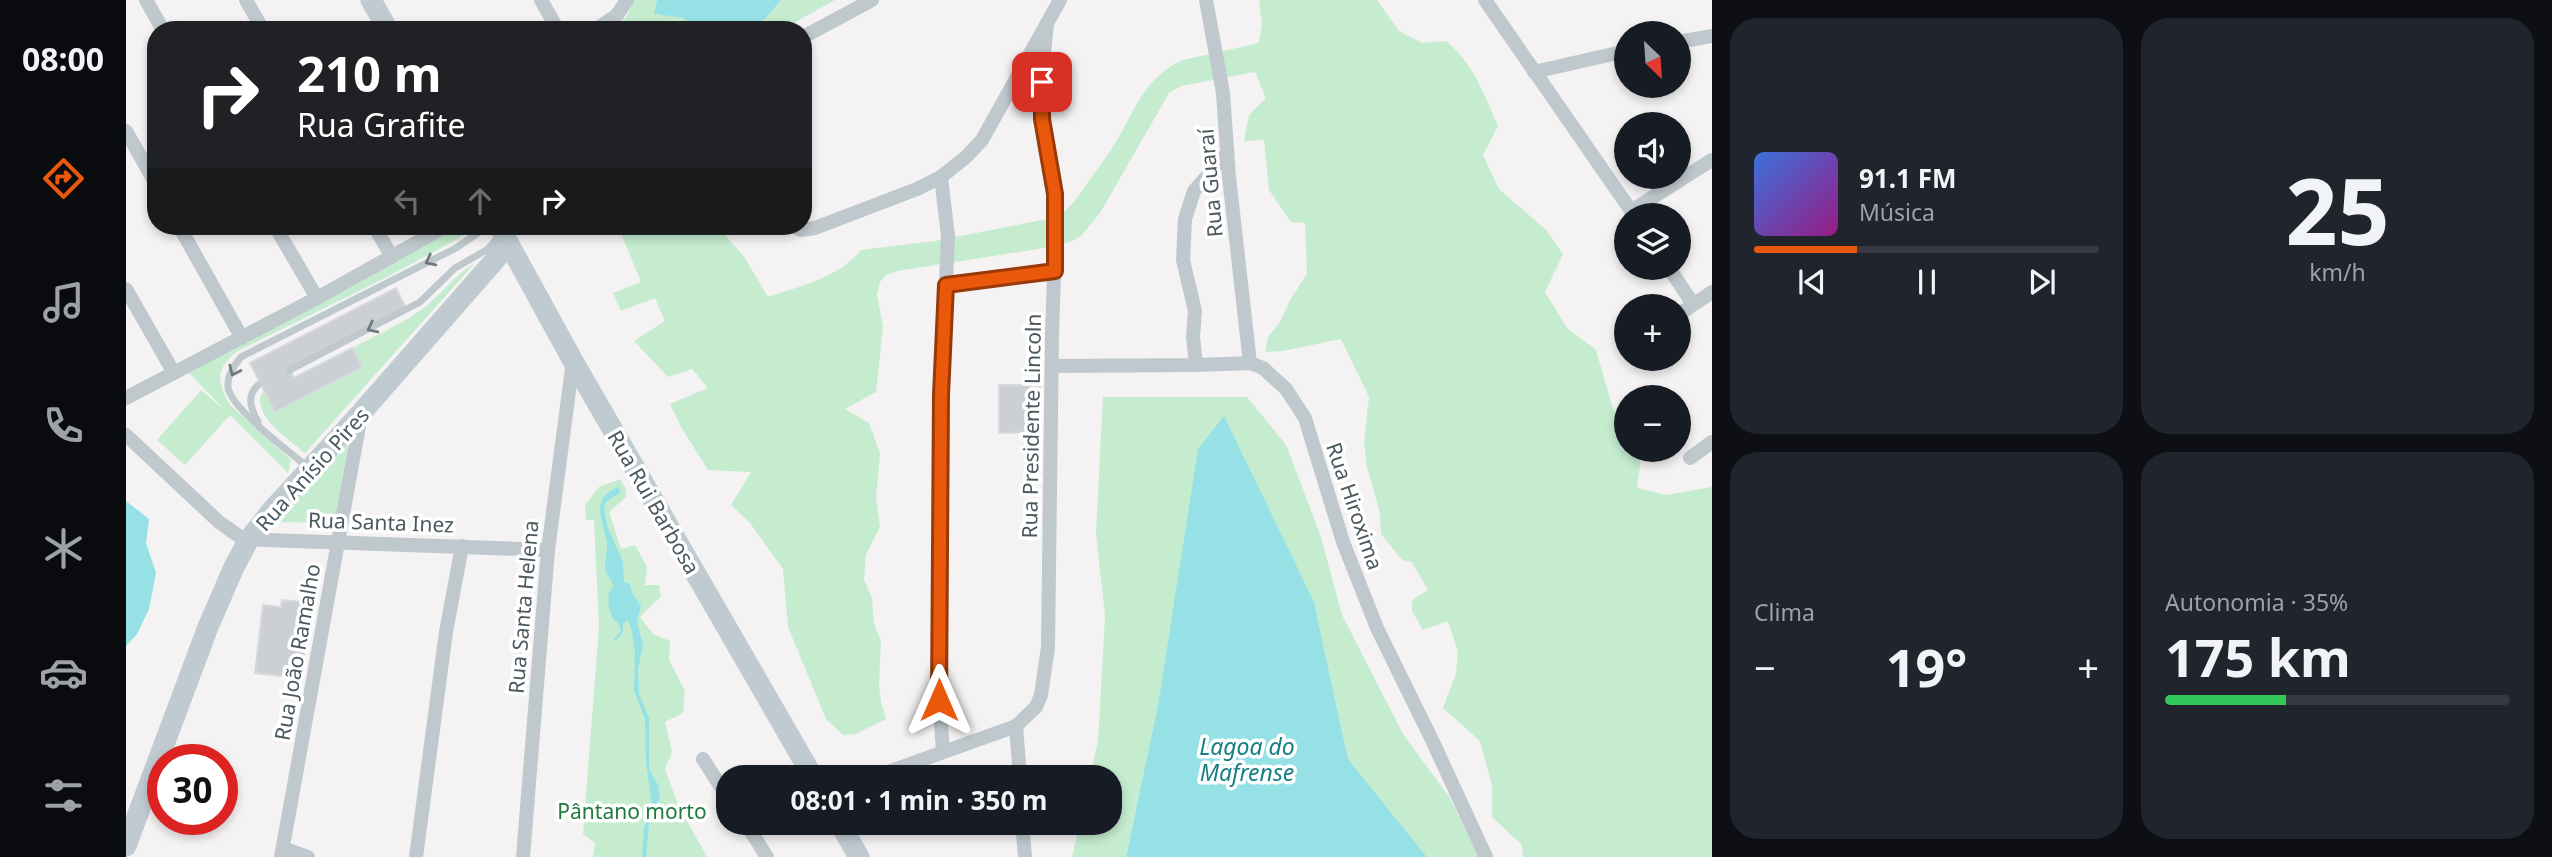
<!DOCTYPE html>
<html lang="pt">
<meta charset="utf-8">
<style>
:root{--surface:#171b24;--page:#20242c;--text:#f1f3f6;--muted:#9ea1a6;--line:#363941;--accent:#ea580c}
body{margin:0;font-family:"Noto Sans",sans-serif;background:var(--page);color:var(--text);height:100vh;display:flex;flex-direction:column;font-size:26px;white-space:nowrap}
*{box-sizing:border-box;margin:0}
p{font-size:23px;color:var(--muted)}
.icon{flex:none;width:38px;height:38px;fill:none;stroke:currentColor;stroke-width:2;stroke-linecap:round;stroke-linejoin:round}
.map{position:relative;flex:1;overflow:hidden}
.drawer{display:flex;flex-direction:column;gap:18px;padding:18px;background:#0d0f14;width:840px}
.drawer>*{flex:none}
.banner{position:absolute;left:21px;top:21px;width:665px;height:214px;border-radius:28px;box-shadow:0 4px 10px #0003;background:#202124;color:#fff;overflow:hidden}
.needle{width:46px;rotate:155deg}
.buttons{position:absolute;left:1488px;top:21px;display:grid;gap:14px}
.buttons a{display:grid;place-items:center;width:77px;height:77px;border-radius:50%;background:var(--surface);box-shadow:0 4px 10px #0003;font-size:35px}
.speed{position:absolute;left:21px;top:744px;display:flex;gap:14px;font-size:35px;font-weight:700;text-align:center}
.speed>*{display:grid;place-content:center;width:91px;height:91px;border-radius:50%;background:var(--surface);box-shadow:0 4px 10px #0003;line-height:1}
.speed .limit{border:10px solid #d22;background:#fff;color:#111}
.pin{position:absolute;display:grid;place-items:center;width:60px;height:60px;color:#fff;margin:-30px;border-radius:14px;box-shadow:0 4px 10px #0006}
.me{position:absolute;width:77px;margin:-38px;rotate:0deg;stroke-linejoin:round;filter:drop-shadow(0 0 5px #0008)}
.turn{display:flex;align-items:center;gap:24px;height:147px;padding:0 35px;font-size:32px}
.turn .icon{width:91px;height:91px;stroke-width:2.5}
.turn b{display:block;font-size:49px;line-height:60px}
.lanes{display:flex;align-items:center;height:66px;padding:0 35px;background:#0003;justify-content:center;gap:35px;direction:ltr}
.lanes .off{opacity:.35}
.big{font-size:52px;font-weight:700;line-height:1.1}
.drawer .card{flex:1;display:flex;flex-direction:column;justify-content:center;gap:10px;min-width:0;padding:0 24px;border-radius:28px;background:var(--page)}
.drawer .dial{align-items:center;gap:0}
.dial b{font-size:91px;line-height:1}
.song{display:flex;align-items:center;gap:21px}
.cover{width:84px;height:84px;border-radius:10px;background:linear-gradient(135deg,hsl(220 70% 55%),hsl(310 70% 35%))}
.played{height:7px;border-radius:4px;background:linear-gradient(90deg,var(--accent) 30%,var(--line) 30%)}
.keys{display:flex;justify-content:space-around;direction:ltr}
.heat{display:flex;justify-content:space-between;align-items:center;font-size:38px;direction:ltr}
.charge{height:10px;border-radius:5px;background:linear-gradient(90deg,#34c759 35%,var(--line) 0)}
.drawer .tiles{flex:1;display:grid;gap:18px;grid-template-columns:repeat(2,1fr)}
.trip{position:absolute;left:590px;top:765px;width:406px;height:70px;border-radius:28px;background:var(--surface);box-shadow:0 4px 10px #0003;font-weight:700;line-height:70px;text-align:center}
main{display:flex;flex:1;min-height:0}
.dock{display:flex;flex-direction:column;width:126px;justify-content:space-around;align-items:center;background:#090b0e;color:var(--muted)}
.dock .icon{width:49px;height:49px}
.dock .current{color:var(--accent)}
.dock b{font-size:32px;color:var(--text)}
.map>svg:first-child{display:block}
.education{fill:#e5e3e3}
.green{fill:#c5eccf}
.water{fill:#96e1e5}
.building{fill:#ccd0d4;stroke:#d6d9dc;stroke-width:2}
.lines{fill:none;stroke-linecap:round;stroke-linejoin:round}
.lane{stroke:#bfc8cd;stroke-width:7}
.street{stroke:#bfc8cd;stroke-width:14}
.secondary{stroke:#bfcbd1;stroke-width:21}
.oneway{stroke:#6e7a7f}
.route-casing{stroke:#983908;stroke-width:18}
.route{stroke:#ea580c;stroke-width:12}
.labels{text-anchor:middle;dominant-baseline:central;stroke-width:7;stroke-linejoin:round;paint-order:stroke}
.street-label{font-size:21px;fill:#4b585e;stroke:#fff}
.park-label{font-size:21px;fill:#207a40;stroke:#fff}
.water-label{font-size:23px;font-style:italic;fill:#177f85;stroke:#fff}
</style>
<main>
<nav class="dock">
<b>08:00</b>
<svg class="icon current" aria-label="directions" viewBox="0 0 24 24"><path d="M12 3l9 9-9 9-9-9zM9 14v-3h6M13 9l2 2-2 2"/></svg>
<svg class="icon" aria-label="music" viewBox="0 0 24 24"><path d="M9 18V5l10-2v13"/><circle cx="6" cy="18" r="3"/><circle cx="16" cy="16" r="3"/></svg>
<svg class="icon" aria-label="phone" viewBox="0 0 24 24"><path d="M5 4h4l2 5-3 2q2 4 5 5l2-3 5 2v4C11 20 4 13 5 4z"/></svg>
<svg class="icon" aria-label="climate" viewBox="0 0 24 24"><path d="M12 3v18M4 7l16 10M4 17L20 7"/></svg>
<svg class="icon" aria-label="car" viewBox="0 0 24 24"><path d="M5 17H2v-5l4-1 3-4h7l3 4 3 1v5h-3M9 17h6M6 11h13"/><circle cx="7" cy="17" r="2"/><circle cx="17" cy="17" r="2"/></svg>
<svg class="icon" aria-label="filters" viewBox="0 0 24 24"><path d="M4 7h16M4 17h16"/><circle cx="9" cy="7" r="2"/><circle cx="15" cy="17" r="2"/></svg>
</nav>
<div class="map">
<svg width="1586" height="857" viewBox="0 0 1586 857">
<rect width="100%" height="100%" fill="#f4f2f2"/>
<!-- education -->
<polygon class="education" points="873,385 915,385 915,432 873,433"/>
<!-- green -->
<g class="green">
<polygon points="508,0 531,0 529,14 559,18 564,30 478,30 500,18"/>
<polygon points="655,0 709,0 655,30 625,30 640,18"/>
<path d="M 1133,0 L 1251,0 L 1273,31 L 1296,43 L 1320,41 C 1347,63 1358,94 1372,126 L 1357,155 L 1373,189 L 1420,230 L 1437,254 L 1419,292 L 1441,328 L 1470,350 L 1487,409 L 1500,425 L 1500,450 L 1516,450 L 1511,488 L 1540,495 L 1586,487 L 1586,857 L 1397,857 L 1396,845 L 1366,817 L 1366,785 L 1354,741 L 1317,708 L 1330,674 L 1332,652 L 1322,621 L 1297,630 L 1286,611 L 1286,600 L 1302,590 L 1286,562 L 1276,560 L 1255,534 L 1254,513 L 1241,467 L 1238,442 L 1243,397 L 1215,339 L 1157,351 L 1139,352 L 1142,337 L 1154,322 L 1164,300 L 1181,274 L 1179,223 L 1165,222 L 1143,190 L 1138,140 L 1118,141 L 1123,115 L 1140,98 L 1129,72 L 1055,86 L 1043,93 L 974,213 L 955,236 L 944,242 L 912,249 L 771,271 L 760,275 L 754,282 L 751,295 L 757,326 L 750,392 L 719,409 L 743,423 L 754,453 L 750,498 L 754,527 L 740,555 L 738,580 L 746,598 L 748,624 L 755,641 L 753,685 L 755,702 L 760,719 L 729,734 L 717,735 L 700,719 L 662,627 L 657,569 L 624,523 L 605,505 L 625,472 L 582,470 L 555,427 L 544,404 L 582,388 L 566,369 L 542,377 L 508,341 L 539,321 L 529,298 L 495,311 L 487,293 L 515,282 L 492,226 L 590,226 L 617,255 L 642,297 C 674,286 713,278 735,250 L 809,241 L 926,218 C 943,212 949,200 960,185 C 971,170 983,154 993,137 C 1010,106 1022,75 1057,60 L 1133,43 L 1136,24 Z"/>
<path d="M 322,226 L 342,226 L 333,238 L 267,274 L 110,352 C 89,370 91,382 104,405 L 165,460 L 162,473 L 104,415 L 59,465 L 31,440 L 75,390 L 99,410 L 59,369 Z"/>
<path d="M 349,263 L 179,453 C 162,438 133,422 134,397 L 138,391 L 149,411 L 235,366 L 226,348 C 250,335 277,324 299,307 C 316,294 329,274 349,263 Z"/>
<polygon points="977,397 1121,397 1160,445 1194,534 1216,615 1277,734 1324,798 1353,857 1301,857 1222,759 1188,602 1033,700 1000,857 946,857 954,823 984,822 984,777 964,777 972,741 979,615 970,534"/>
<polygon points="223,438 209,523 145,522"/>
<polygon points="494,479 500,489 500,497 483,512 495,549 509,545 521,567 519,585 533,585 535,596 514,617 527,634 544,641 543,660 559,691 557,713 539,722 546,752 539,769 552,805 581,857 467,857 469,843 457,834 473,627 468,520 460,520 459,505 473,487"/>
</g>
<!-- water -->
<g class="water">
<polygon points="531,0 655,0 640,18 625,30 564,30 558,18 528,14"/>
<polygon points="1098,416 1188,602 1222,759 1301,857 1000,857 1033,700 1072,449"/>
<path d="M 492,487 L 495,492 L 481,501 L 478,507 L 481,526 L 497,562 L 498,582 L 504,584 L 507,595 L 515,606 L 511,621 L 517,646 L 512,669 L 513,694 L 523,718 L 523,769 L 532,785 L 534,798 L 524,814 L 520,857 L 516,857 L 518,828 L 526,803 L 525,797 L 520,763 L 519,719 L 508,690 L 509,651 L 505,627 L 501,620 L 497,624 C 498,633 495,638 486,642 L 495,631 L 493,624 C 482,617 482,604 483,592 L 487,587 C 486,580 483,578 480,572 C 477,564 482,553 481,544 C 478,521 462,500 492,487 Z"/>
<polygon points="0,501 23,519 20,543 30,573 23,609 11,634 0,646"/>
</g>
<!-- building -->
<g class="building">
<polygon points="270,288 280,308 163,368 168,378 226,348 236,367 149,412 124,363"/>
<polygon points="873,385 904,385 904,432 873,433"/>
<polygon points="156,600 184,603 175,678 129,673 137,605 155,607"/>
</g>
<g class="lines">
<!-- lane -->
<g class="lane">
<polyline points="164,370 294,302 329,268 362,249 374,235"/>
<path d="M 132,385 C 120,396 125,409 132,422"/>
<path d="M 183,468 C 166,454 104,408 102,387 C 101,375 108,366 115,357 L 330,248 L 362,226"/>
</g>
<!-- street -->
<g class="street">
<polyline points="20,0 37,30"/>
<polyline points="120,0 137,30"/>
<polyline points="415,0 432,30"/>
<polyline points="1080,0 1097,93 1103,177 1124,363"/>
<polyline points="1359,0 1508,215"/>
<polyline points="469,30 491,15 501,0"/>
<polyline points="677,37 746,0"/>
<polyline points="1552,42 1586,36"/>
<polyline points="1408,72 1500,51"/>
<polyline points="0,131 30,184"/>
<polyline points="815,177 822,236 815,395 813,594 813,700 817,751"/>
<polyline points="1505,211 1586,160"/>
<polyline points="53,226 116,338"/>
<polyline points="149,226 191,298"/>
<polyline points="248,226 266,257"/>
<polyline points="667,226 675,230 689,228 791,189 815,177 840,157 856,140 934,0"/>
<polyline points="1543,268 1567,304"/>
<polyline points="820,286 929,271"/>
<polyline points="0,289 48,373"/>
<polyline points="1552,315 1586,292"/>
<polyline points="1070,365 1067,337 1069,311 1057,260 1059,219 1068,191 1101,153"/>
<polyline points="926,366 1070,365 1124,363 1137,368 1160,389 1179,418 1217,542 1251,628 1306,740 1360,857"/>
<polyline points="0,398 191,298 320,226"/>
<polyline points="0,435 93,522 117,539 422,550"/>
<polyline points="1564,458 1586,442"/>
<polyline points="890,726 894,777"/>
<polyline points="577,759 602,798"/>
<path d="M 748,777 L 890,726 L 910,707 L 915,695 L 922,647 L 926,335 L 930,214 C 929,181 918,150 915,117 C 913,86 918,55 921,24"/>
<polyline points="619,822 641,857"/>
<polyline points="896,822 899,857"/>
<polyline points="157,848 182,857"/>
<polyline points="155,857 235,415"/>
<polyline points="290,857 320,632 336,546"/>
<polyline points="397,857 422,550 447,361"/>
</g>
<!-- secondary -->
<g class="secondary">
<polyline points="245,0 262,30"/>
<polyline points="373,226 447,361 687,777"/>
<polyline points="713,822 733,857"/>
<polyline points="0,846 82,627 108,567 123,539 147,509 235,413 383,244"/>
</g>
</g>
<!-- one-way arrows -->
<defs><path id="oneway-chevron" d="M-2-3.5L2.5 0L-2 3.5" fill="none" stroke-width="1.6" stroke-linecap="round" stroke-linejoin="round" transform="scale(1.75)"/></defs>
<g class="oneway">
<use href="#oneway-chevron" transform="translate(304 261) rotate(153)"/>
<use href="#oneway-chevron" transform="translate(246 328) rotate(153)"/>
<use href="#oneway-chevron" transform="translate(108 371) rotate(115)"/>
</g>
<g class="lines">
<!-- route casing -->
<g class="route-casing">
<polyline id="route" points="813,700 815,395 820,285 929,271 929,194 916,119 916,82"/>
</g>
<!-- route -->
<use href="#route" class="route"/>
</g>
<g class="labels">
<!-- street labels -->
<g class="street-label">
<text transform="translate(1084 183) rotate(-95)">Rua Guaraí</text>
<text transform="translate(905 426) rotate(-89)">Rua Presidente Lincoln</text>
<text transform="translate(186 469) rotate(-48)">Rua Anísio Pires</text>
<text transform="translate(528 502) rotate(60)">Rua Rui Barbosa</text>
<text transform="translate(1229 506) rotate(71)">Rua Hiroxima</text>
<text transform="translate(255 522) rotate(2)">Rua Santa Inez</text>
<text transform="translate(397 607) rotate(-85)">Rua Santa Helena</text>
<text transform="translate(171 652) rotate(-80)">Rua João Ramalho</text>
</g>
<!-- park labels -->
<g class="park-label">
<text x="506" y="811">Pântano morto</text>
</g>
<!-- water labels -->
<g class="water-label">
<text x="1121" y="746">Lagoa do<tspan x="1121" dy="26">Mafrense</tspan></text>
</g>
</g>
</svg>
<div class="buttons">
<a><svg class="needle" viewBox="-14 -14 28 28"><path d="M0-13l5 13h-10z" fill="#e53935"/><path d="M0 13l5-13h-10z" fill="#9ea1a6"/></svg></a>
<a><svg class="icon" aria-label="sound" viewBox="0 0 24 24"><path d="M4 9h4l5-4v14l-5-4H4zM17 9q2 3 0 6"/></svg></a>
<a><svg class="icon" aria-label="layers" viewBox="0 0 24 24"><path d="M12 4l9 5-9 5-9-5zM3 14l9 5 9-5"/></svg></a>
<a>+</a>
<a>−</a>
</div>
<div class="speed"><div class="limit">30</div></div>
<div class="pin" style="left:916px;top:82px;background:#d93025"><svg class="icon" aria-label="arrive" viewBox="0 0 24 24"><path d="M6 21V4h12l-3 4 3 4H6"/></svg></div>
<svg class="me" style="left:813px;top:700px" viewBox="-20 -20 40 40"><path d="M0-17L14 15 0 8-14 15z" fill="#ea580c" stroke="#fff" stroke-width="4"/></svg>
<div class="trip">08:01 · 1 min · 350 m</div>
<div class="banner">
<div class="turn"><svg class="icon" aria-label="right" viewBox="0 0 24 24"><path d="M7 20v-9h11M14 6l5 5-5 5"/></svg><div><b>210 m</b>Rua Grafite</div></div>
<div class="lanes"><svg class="icon off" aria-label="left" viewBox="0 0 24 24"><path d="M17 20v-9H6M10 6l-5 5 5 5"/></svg><svg class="icon off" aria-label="ahead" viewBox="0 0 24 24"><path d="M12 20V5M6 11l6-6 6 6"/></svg><svg class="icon" aria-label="right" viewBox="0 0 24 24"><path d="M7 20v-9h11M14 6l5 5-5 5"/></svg></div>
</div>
</div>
<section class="drawer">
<div class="tiles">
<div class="card">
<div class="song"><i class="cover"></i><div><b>91.1 FM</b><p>Música</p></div></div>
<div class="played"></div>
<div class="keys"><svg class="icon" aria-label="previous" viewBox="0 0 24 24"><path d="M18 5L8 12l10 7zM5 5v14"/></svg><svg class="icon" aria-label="pause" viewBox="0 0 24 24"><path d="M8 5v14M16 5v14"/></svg><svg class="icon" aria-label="next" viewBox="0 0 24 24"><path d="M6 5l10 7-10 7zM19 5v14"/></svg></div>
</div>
<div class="card dial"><b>25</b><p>km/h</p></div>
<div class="card"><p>Clima</p>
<div class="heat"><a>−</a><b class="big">19°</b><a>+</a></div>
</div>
<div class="card"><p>Autonomia · 35%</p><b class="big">175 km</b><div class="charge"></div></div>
</div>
</section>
</main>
